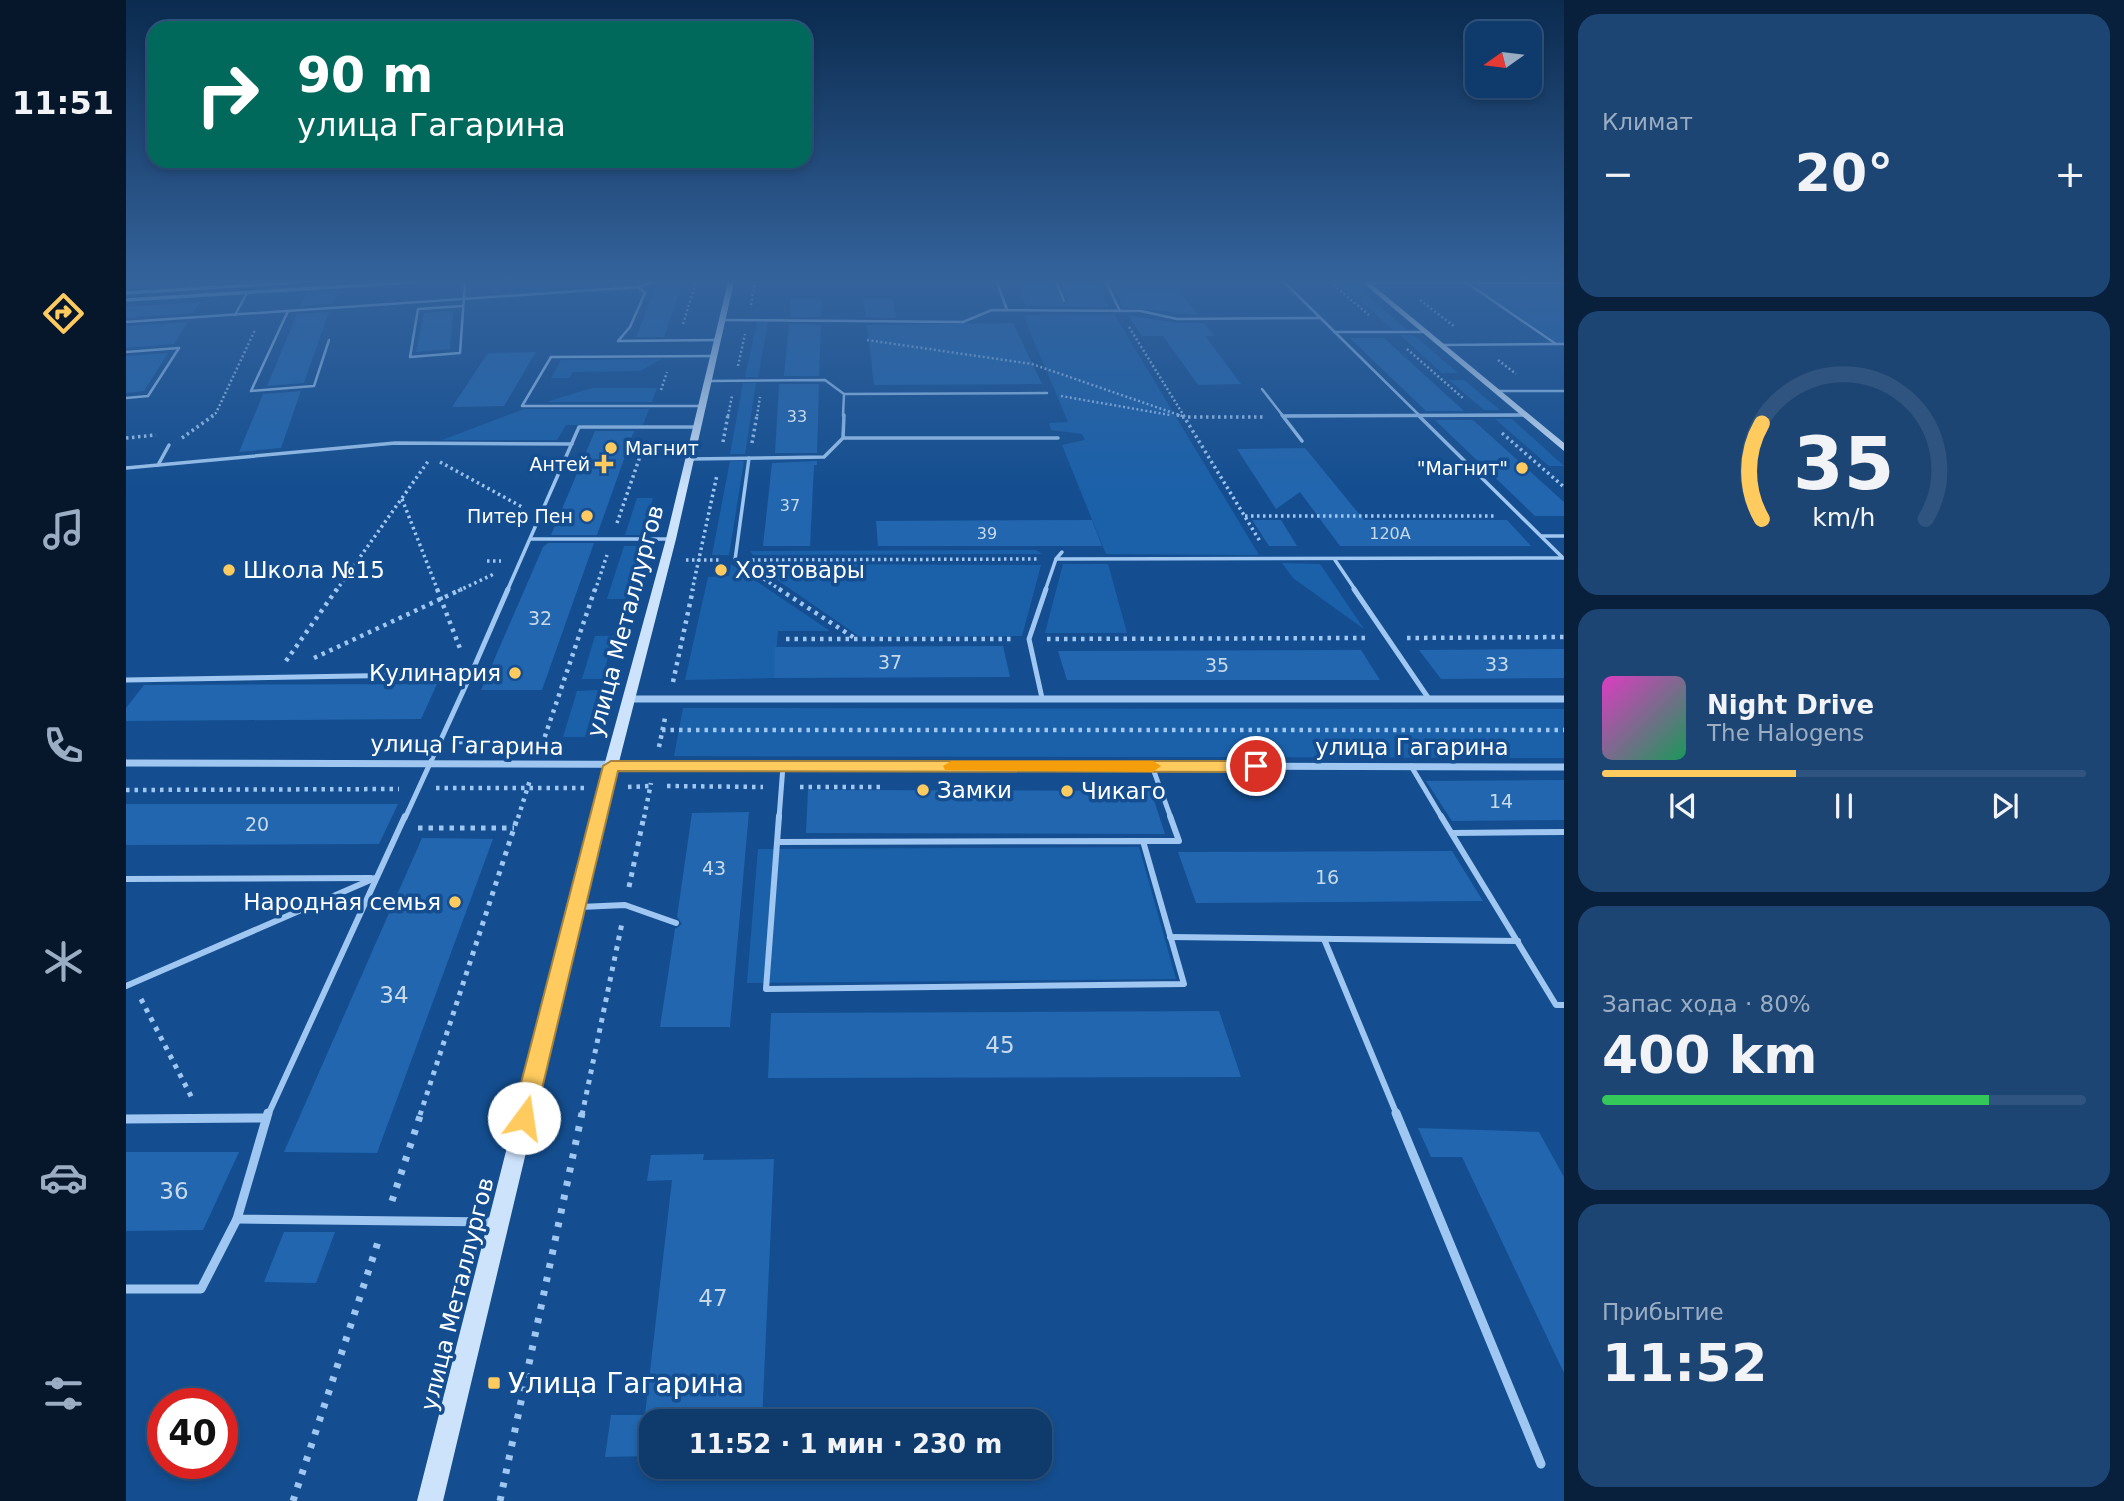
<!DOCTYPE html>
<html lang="ru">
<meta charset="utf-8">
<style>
:root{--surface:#0f3a6c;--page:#1d4574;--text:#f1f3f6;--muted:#9badc2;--line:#2f547f;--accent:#ffcb5f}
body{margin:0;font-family:"DejaVu Sans",sans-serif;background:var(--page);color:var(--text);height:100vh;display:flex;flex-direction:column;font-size:26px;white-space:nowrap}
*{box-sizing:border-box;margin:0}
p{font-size:23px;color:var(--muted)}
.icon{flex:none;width:38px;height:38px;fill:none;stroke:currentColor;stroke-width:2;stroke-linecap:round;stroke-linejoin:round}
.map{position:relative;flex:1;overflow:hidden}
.side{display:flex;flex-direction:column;gap:14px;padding:14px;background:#08203b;width:560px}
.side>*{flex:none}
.hud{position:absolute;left:21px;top:21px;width:665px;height:147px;border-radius:21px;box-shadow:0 4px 10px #0003,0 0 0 2px var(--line);background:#00695c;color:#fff;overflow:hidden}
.needle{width:46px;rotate:256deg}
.buttons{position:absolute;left:1339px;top:21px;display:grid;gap:14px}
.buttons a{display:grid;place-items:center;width:77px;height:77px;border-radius:14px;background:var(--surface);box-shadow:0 4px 10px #0003,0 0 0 2px var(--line);font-size:35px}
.speed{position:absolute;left:21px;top:1388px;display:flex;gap:14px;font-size:35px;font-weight:700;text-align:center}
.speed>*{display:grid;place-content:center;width:91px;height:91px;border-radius:50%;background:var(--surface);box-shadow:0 4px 10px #0003,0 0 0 2px var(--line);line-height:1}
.speed .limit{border:10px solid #d22;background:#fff;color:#111}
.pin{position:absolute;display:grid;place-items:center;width:60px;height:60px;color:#fff;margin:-30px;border:4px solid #fff;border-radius:50%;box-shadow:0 2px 7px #0007}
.me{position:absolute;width:77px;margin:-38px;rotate:14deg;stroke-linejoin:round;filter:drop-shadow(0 0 5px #0008)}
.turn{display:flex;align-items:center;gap:24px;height:147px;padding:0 35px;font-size:32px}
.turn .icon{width:91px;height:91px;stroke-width:2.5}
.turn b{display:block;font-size:49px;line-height:60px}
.big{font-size:52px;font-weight:700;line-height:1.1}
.side .card{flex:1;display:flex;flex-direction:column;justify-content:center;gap:10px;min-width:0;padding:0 24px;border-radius:21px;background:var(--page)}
.side .dial{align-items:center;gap:0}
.dial svg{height:182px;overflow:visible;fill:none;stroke:var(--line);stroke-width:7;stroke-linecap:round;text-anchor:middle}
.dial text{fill:var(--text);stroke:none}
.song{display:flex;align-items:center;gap:21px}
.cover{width:84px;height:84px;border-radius:10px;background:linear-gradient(135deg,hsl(310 70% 55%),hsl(150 70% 35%))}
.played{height:7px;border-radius:4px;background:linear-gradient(90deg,var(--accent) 40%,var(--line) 40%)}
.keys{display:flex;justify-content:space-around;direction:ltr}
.heat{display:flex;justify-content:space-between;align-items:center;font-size:38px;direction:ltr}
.charge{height:10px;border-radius:5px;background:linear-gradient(90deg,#34c759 80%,var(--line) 0)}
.trip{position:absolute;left:513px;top:1409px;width:413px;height:70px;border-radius:21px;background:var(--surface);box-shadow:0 4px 10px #0003,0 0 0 2px var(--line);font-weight:700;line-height:70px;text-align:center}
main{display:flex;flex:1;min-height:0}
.tabs{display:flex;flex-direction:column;width:126px;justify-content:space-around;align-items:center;background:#06172b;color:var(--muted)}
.tabs .icon{width:49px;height:49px}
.tabs .selected{color:var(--accent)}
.tabs b{font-size:32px;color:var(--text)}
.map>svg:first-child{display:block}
.green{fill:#1b61aa}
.building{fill:#2166af}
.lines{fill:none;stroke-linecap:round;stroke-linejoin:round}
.path-far4{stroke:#9fc7f1;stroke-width:2.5;stroke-dasharray:2 2.5;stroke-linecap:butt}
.path-far3{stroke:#9fc7f1;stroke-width:3.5;stroke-dasharray:2.5 3.5;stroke-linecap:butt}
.path-far2{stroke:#9fc7f1;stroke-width:4.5;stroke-dasharray:3.5 5;stroke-linecap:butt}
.path-far1{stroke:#9fc7f1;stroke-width:5;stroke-dasharray:4.5 6;stroke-linecap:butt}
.path{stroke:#9fc7f1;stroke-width:7;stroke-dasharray:5 9;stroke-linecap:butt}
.lane-far4{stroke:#9fc7f1;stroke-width:2.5}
.lane-far3{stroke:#9fc7f1;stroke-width:3.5}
.lane-far2{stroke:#9fc7f1;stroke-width:5}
.lane-far1{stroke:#9fc7f1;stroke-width:6}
.lane{stroke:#9fc7f1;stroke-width:9}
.street-far1{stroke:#9fc7f1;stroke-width:3.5}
.street{stroke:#9fc7f1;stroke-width:7}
.secondary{fill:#cde3fc;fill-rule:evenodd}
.route{fill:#ffcb5f;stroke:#a6843e;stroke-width:2}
.slow{fill:#f59e0b}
.poi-dot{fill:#ffcb5f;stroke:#144e90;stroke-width:2.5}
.labels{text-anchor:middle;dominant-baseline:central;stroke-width:7;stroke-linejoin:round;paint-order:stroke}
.far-number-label{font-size:16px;fill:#c8d9eb}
.far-poi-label{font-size:19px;fill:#fff;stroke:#144e90;text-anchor:end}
.number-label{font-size:19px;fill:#c8d9eb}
.poi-label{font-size:23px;fill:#fff;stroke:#144e90;text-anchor:start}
.street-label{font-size:23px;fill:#fff;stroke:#144e90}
.near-number-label{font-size:23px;fill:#c8d9eb}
.near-poi-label{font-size:28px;fill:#fff;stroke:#144e90;text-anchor:start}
</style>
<main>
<nav class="tabs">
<b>11:51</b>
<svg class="icon selected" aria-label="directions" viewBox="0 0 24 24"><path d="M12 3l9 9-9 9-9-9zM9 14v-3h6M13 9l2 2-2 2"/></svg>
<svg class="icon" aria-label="music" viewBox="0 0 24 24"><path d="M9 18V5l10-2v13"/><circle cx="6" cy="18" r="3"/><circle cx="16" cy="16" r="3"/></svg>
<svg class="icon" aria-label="phone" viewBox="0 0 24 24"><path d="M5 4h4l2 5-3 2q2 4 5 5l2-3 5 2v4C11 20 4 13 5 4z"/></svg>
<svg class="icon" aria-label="climate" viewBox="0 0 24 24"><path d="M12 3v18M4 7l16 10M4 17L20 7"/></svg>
<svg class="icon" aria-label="car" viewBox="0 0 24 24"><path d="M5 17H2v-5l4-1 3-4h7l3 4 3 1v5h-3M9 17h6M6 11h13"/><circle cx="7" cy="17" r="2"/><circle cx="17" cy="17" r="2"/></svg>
<svg class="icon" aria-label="filters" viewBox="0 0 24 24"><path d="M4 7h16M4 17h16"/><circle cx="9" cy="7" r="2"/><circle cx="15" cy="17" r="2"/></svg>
</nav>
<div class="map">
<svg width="1438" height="1501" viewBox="0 0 1438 1501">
<rect width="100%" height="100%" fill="#144e90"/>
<!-- green -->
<g class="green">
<polygon points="1213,282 1226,282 1281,330 1267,330"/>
<polygon points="1345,284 1438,284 1438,343 1432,343"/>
<polygon points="988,314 1133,555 980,554 936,445 959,440 956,434 925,430 923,423 942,422 897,315"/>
<polygon points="631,322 642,322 632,377 619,377"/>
<polygon points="1274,335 1288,335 1332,373 1316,373"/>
<polygon points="536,359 514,371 447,372 443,378 425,378 435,360"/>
<polygon points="1323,380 1338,380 1374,410 1358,410"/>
<polygon points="617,383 630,383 619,454 604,454"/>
<polygon points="466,388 531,388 526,402 420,402"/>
<polygon points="398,409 523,409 517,425 440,425 431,440 316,440"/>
<polygon points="1369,419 1386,419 1438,466 1423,466"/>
<polygon points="604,461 618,461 603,555 586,555"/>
<polygon points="511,498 527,498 516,535 499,535"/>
<polygon points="498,546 515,546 499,599 481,599"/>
<polygon points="910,550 916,554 627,555 624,551"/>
<polygon points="1156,563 1194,564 1238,629 1167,578"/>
<polygon points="605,564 704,631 652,631 648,678 559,680 582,577 603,576"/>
<polygon points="628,564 915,565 896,636 734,637"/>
<polygon points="937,564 982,564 1001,633 919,633"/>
<polygon points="469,636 488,636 476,679 456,679"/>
<polygon points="472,690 459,737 437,737 451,691"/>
<polygon points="557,708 1438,709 1438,758 548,756"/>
<polygon points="1013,847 1050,979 621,983 632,849"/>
</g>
<!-- building -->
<g class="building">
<polygon points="891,282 926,282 938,305 942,300 934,282 969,282 983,307 900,306"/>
<polygon points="531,285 556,285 538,337 510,337"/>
<polygon points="1051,289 1072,315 997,307 988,290"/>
<polygon points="210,292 206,304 174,306 180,294"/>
<polygon points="665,299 696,299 695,317 664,317"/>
<polygon points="737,299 767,299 770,318 740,317"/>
<polygon points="74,302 67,313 0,318 0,307"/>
<polygon points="327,311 324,349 290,352 298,313"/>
<polygon points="203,312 178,383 141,386 171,314"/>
<polygon points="1002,315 1051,323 1078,323 1089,336 1079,336 1115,384 1072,385 1037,336 1016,336"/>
<polygon points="62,322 48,344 0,348 0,326"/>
<polygon points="887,323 916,384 748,385 741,325"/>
<polygon points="663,324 695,325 693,376 658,376"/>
<polygon points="1224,338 1258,338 1338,411 1300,411"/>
<polygon points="410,352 378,406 326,407 362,353"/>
<polygon points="42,353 18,391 0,393 0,356"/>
<polygon points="653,384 693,384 691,453 649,453"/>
<polygon points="175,391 155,448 113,452 137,394"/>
<polygon points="1309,420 1347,420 1438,502 1438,516 1409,516"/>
<polygon points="469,431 508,431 471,535 425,535"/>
<polygon points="1179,448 1238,520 1381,520 1405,546 1214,546 1174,492 1150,509 1111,449"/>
<polygon points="691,461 691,465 688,465 684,546 637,546 646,463"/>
<polygon points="966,520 976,546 752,546 750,521"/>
<polygon points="1126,520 1155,520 1171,546 1143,546"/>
<polygon points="422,543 468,543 416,690 355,690 417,547"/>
<polygon points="877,646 884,677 648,678 649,647"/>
<polygon points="1438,649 1438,678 1315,679 1293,650"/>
<polygon points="1235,650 1254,680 941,680 932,651"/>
<polygon points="311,684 295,719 0,721 0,708 18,685"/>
<polygon points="1438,780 1438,820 1326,821 1300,781"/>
<polygon points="682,790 1025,791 1039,834 680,833"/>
<polygon points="0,804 272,804 253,844 0,845"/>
<polygon points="623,812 604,1027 534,1027 549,929 556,924 551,917 566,813"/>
<polygon points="296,838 367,839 251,1153 158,1152"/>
<polygon points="1326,851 1357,901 1070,903 1052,852"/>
<polygon points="1093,1011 1115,1077 642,1078 645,1013"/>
<polygon points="1292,1128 1413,1132 1438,1177 1438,1373 1336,1157 1305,1157"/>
<polygon points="0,1152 113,1152 77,1230 0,1231"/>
<polygon points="578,1154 577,1160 648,1159 636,1421 525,1421 525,1456 479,1457 485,1415 519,1415 546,1180 521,1181 525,1155"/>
<polygon points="158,1232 209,1232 190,1283 138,1282"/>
</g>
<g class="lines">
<!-- path-far4 -->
<g class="path-far4">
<polyline points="1204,282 1243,315"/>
<polyline points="1294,300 1329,327"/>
<polyline points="625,305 629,282"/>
<polyline points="557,324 570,282"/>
<polyline points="1003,327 1058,416"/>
<polyline points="741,340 906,364 1056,416"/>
<polyline points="1281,349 1338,399"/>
<polyline points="1372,360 1390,374"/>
<polyline points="612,366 619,334"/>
<polyline points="535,390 541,372"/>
<polyline points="935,396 1044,415"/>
<polyline points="85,416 90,413 129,330"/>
<polyline points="602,416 606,396"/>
<polyline points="631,416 634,397"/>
</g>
<!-- path-far3 -->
<g class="path-far3">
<polyline points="1051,415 1058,417"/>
<polyline points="1057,415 1135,543"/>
<polyline points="1056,417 1138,417"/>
<polyline points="1376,433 1438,487"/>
<polyline points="0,438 30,435"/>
<polyline points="56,438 88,415"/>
<polyline points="597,442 602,415"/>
<polyline points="626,443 631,415"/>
<polyline points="314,462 398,508"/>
<polyline points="276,499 312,591"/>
<polyline points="1119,516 1369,516"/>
<polyline points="491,523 519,442"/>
<polyline points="560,560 593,560"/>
<polyline points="626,560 911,559"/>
<polyline points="361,561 375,561"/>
<polyline points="623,569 656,591"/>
<polyline points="210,591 303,460"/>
<polyline points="332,591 370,573"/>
<polyline points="469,591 481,555"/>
<polyline points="566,591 591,475"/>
</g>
<!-- path-far2 -->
<g class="path-far2">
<polyline points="311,589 335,651"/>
<polyline points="653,589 730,639"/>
<polyline points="1281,638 1438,637"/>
<polyline points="660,639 888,639"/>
<polyline points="921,639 1241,638"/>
<polyline points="188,658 336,589"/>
<polyline points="160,661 211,589"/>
<polyline points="547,682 567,589"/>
<polyline points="536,730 1438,730"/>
<polyline points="333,742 356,742"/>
<polyline points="416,745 469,589"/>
<polyline points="533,747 539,718"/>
<polyline points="541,786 637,787"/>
<polyline points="502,787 525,786"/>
<polyline points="674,787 759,787"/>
<polyline points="310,788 459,788"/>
<polyline points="0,790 273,789"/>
<polyline points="392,818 404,780"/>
<polyline points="518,818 525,783"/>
</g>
<!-- path-far1 -->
<g class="path-far1">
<polyline points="292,828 388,828"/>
<polyline points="503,887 518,816"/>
<polyline points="15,999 67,1100"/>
<polyline points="294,1115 392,816"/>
<polyline points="456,1115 496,923"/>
</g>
<!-- path -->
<g class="path">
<polyline points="266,1201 295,1113"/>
<polyline points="167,1501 253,1239"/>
<polyline points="374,1501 456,1113"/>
</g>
<!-- lane-far4 -->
<g class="lane-far4">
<polyline points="871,282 881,310"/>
<polyline points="930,282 938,301"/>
<polyline points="980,282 994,311"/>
<polyline points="1158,282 1294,416"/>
<polyline points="1240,283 1341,283"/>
<polyline points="1438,283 1341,283 1430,344 1438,344"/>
<polyline points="512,287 527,282"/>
<polyline points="337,306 292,309 284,357 334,353 339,282"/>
<polyline points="162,311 125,391 188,386 203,340"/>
<polyline points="109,315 121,293"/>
<polyline points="597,320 837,322 866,310 1015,311 1051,319 1194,318"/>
<polyline points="0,322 512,287 519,293 504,327 492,341 592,340"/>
<polyline points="1208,332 1299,332"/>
<polyline points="1315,345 1430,344"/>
<polyline points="0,352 53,348"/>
<polyline points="582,381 699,380 718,394 717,416"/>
<polyline points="1136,389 1157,416"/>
<polyline points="1369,391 1438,391"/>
<polyline points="718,394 921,393"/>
<polyline points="0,398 22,396 53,348"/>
<polyline points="578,406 396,406 425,357 589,356"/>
<polyline points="1159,416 1398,415"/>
</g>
<!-- lane-far3 -->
<g class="lane-far3">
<polyline points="1156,415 1176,441"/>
<polyline points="1292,415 1437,558"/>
<polyline points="1159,416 1398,415"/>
<polyline points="717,438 932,438"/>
<polyline points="564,459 698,457 717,438 718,415"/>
<polyline points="32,465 43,445"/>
<polyline points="0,468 269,443 446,444"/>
<polyline points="1416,536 1438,536"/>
<polyline points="405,539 545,539"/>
<polyline points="930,559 1436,558"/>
<polyline points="609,560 623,458"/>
<polyline points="1209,560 1230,591"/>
<polyline points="381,591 453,427 572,427"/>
<polyline points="919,591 930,559 936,552"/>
</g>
<!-- lane-far2 -->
<g class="lane-far2">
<polyline points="1228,589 1303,699"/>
<polyline points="345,674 382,589"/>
<polyline points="0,680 345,674 279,818"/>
<polyline points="916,698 903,639 920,589"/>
<polyline points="1026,766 1045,818"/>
<polyline points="1285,766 1316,818"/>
<polyline points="653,818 657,766"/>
</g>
<!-- lane-far1 -->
<g class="lane-far1">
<polyline points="1315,816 1430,1005 1438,1005"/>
<polyline points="1326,833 1438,832"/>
<polyline points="1017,841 1053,841 1044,816"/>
<polyline points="653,842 1017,841 1058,984 640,989 653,816"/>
<polyline points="0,879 245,878"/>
<polyline points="454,907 499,905 550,923"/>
<polyline points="1044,937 1392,941"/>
<polyline points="1198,939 1271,1115"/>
<polyline points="0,986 249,878"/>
<polyline points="142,1115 279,816"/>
</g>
<!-- lane -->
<g class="lane">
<polyline points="142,1113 111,1219 368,1222"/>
<polyline points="1270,1113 1415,1464"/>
<polyline points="0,1119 140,1118"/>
<polyline points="0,1289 75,1289 111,1219"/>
</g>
<!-- street-far1 -->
<g class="street-far1">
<polyline points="0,293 174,282"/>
<polyline points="0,300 288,282"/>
</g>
<!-- street -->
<g class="street">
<polyline points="504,699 1438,699"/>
<polyline points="0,763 1438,767"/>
</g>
<!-- secondary -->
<g class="secondary">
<polygon points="602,282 608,282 550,539 492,766 317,1501 291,1501 478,766 540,539"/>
<polygon points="1236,282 1243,282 1438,443 1438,451"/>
</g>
</g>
<!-- sky -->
<linearGradient id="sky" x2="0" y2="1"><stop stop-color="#0b2b4f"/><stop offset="0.57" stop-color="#34639c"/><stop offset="1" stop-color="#34639c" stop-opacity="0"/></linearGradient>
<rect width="1438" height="492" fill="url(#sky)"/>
<!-- route -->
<polygon class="route" points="485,761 1130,761 1138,766 1130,772 492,771 409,1118 406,1124 398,1127 390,1124 386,1118 477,766"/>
<!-- slow -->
<polygon class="slow" points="825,761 1027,761 1035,766 1027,772 819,770 817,766"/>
<!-- markers -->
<g class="poi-dot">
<circle cx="485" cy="448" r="7"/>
<path d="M474.5 453.5h7v7h7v7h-7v7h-7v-7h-7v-7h7z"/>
<circle cx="1396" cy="468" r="7"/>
<circle cx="461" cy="516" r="7"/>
<circle cx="103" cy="570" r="7"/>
<circle cx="595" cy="570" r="7"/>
<circle cx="389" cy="673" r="7"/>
<circle cx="797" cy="790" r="7"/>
<circle cx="941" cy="791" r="7"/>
<circle cx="329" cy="902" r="7"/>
<rect x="361" y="1376" width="14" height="14" rx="3.5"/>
</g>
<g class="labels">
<!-- far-number labels -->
<g class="far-number-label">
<text x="671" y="416">33</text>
<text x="664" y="505">37</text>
<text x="861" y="533">39</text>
<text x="1264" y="533">120А</text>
</g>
<!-- far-poi labels -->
<g class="far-poi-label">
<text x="499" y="448" text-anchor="start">Магнит</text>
<text x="464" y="464">Антей</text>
<text x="1382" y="468">"Магнит"</text>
<text x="447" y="516">Питер Пен</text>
</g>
<!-- number labels -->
<g class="number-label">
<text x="414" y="618">32</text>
<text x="764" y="662">37</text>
<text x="1371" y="664">33</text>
<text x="1091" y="665">35</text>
<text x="1375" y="801">14</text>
<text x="131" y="824">20</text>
<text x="588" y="868">43</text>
<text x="1201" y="877">16</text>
</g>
<!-- poi labels -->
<g class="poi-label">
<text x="117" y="570">Школа №15</text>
<text x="609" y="570">Хозтовары</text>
<text x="375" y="673" text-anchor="end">Кулинария</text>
<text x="811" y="790">Замки</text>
<text x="955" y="791">Чикаго</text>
<text x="315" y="902" text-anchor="end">Народная семья</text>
</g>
<!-- street labels -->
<g class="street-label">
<text transform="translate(499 621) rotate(-75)">улица Металлургов</text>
<text transform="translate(341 745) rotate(1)">улица Гагарина</text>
<text x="1286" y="747">улица Гагарина</text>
<text transform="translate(331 1294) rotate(-76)">улица Металлургов</text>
</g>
<!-- near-number labels -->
<g class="near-number-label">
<text x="268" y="995">34</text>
<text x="874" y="1045">45</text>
<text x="48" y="1191">36</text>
<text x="587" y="1298">47</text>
</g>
<!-- near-poi labels -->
<g class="near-poi-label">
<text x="382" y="1383">Улица Гагарина</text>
</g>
</g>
</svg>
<div class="buttons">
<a><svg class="needle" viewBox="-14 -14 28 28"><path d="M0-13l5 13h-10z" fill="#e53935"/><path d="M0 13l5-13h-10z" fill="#9badc2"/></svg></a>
</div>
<div class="speed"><div class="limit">40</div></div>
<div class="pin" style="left:1130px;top:766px;background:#d93025"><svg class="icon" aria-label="arrive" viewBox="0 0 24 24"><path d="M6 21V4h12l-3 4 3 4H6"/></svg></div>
<svg class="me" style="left:398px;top:1118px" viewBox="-20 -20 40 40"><circle r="19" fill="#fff"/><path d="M0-13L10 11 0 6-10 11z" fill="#ffcb5f"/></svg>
<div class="trip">11:52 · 1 мин · 230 m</div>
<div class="hud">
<div class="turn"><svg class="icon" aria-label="right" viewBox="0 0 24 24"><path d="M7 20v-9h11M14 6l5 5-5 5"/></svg><div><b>90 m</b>улица Гагарина</div></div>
</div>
</div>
<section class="side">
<div class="card"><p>Климат</p>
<div class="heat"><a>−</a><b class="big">20°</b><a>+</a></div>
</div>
<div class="card dial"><svg viewBox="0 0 100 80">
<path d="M14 69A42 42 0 1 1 86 69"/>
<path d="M14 69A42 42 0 0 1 14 27" stroke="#ffcb5f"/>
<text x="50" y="56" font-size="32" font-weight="700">35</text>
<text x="50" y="72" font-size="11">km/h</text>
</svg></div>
<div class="card">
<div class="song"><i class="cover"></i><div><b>Night Drive</b><p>The Halogens</p></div></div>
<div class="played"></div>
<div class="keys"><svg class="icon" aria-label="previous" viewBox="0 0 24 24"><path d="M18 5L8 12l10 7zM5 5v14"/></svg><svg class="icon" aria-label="pause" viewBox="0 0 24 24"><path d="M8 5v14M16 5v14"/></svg><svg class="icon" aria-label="next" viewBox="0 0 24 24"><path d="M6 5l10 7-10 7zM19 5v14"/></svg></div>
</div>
<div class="card"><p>Запас хода · 80%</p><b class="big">400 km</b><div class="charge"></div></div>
<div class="card"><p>Прибытие</p><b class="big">11:52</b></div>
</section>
</main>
